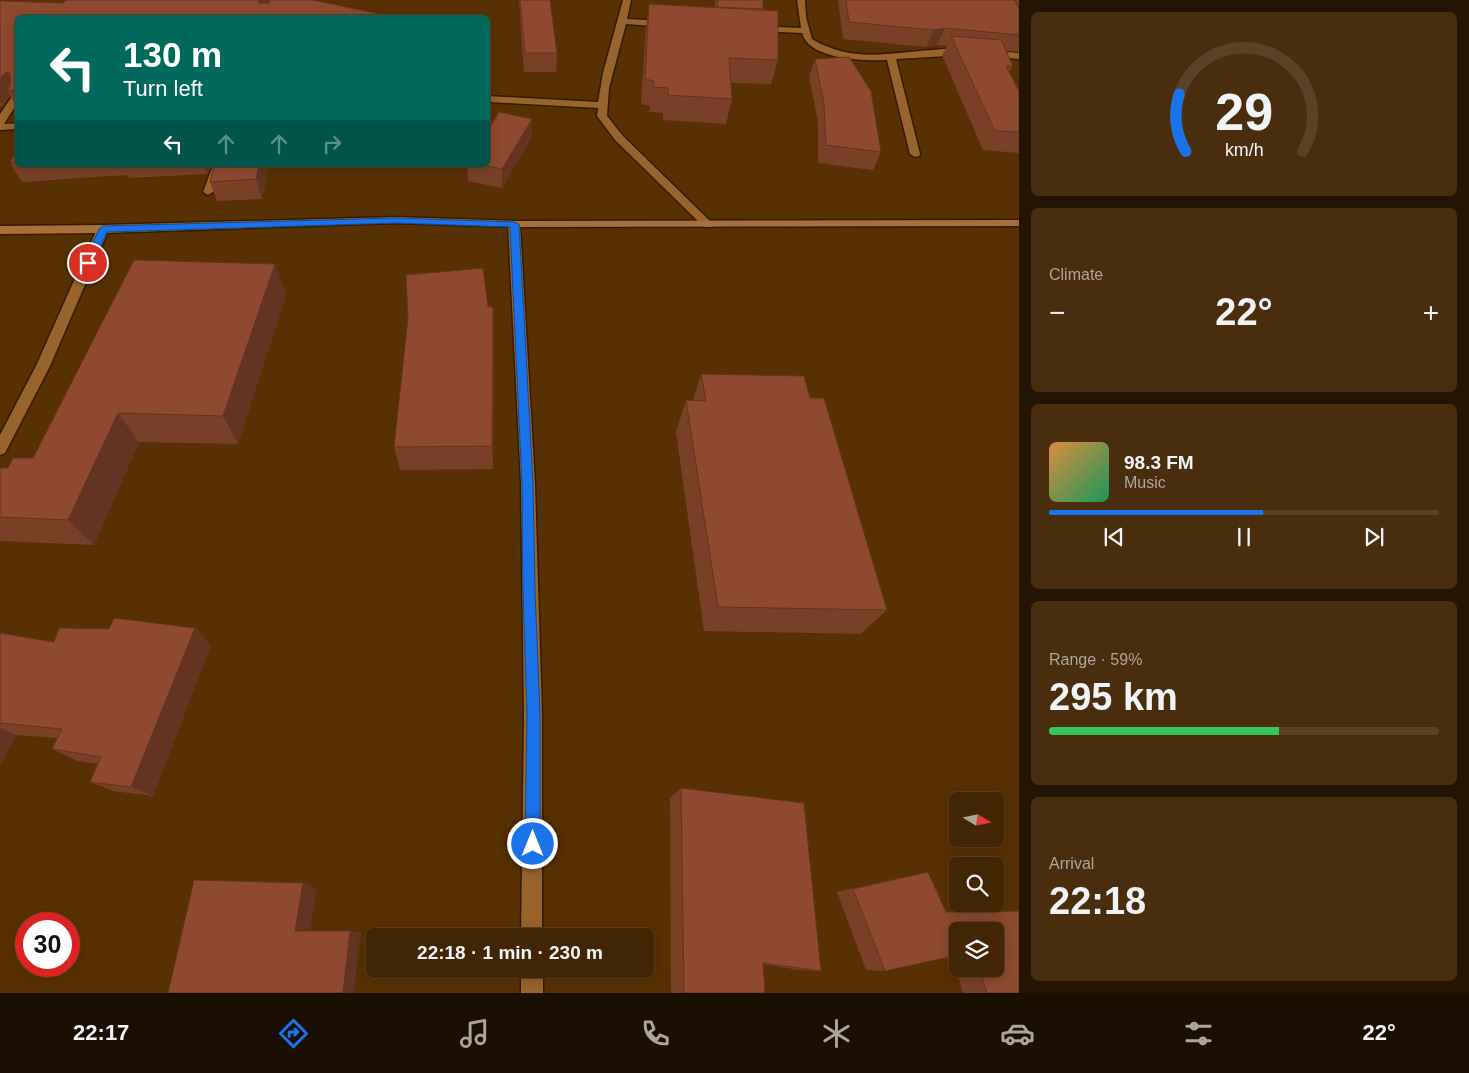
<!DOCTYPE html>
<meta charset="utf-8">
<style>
:root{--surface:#422502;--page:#492d0c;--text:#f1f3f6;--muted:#aea599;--line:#5a4224;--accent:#1a73e8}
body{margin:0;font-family:Helvetica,sans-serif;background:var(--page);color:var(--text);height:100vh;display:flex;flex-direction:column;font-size:19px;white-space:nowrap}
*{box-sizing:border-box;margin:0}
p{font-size:16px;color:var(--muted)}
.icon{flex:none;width:28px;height:28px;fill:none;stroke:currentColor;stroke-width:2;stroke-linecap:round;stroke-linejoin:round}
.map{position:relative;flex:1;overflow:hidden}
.panel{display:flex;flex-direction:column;gap:12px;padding:12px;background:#241401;width:450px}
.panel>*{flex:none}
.banner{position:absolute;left:15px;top:15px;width:475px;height:152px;border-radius:8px;box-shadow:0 2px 12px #0003,0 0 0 1px var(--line);background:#00695c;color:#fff;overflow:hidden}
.needle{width:32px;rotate:100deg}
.fabs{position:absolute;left:949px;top:792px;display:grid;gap:10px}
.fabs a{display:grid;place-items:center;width:55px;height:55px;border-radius:8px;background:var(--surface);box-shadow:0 2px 12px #0003,0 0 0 1px var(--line);font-size:25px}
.speed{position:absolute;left:15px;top:912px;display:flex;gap:10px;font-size:25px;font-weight:700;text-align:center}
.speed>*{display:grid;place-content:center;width:65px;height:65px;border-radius:50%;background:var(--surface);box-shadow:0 2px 12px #0003,0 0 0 1px var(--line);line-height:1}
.speed .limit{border:8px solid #d22;background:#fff;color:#111}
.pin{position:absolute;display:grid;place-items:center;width:42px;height:42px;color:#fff;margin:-21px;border:2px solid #fff;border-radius:50%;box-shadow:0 1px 5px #0007}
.me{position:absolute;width:55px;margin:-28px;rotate:0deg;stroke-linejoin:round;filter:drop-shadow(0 0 4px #0008)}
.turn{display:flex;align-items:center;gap:18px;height:105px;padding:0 25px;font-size:22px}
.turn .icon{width:65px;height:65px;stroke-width:2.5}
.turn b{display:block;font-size:35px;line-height:42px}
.lanes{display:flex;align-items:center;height:48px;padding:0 25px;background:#0003;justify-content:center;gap:25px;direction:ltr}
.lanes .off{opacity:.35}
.big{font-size:38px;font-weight:800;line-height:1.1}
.panel .tile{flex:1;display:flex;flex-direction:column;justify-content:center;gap:8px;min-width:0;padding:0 18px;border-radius:8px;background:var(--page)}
.panel .dial{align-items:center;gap:0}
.dial svg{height:130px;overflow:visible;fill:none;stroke:var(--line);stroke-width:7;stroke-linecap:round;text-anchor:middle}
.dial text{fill:var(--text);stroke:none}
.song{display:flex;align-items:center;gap:15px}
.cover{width:60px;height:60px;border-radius:8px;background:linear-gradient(135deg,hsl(30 70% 55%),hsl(150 70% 35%))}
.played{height:5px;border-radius:2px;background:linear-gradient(90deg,var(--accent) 55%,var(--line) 55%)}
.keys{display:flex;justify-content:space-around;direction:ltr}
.heat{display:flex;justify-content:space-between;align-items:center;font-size:28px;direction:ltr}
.charge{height:8px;border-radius:4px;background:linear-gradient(90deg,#34c759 59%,var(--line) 0)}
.trip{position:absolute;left:366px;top:928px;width:288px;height:50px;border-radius:8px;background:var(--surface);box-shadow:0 2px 12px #0003,0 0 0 1px var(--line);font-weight:800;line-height:50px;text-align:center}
.tab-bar{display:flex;height:80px;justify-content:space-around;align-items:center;background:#1a0f01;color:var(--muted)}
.tab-bar .icon{width:35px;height:35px}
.tab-bar .current{color:var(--accent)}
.tab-bar b{font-size:22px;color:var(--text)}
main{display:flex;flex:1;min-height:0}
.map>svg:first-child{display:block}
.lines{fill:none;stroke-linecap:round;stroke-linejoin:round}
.street-casing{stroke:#361b00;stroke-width:3}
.secondary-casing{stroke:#361b00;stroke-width:3}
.street{fill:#99632c;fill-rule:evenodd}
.secondary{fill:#a6703a;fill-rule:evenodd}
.wall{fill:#794028;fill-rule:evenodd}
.shaded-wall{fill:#633420}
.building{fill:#8d4a2e;stroke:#633420}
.route{fill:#1a73e8;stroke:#114b97}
</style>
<main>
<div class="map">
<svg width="1019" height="993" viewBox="0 0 1019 993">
<rect width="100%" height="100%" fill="#583102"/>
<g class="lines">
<!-- street casing -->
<g class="street-casing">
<g id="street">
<polygon points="623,0 631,0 627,19 666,21 670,24 666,27 626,24 609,88 607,116 623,136 712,223 714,225 712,227 704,227 615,140 597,116 598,108 488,102 488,96 598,102 603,73"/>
<path d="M 797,0 L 805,0 L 806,17 L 812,39 C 852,63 889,53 933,50 C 945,49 957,48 968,50 L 969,52 L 965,55 L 896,59 L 920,154 L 919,156 L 915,157 L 910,154 L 887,60 C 865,61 809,60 802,33 L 756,31 L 755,29 L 759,26 L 801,28 Z"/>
<polygon points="988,50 1019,53 1019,59 985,55 984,53"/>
<polygon points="18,91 18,102 4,124 18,123 18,129 0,130 0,114 15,92"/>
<polygon points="213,165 223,165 213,192 208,195 203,192"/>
<polygon points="514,221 520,224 535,484 542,715 542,936 521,936 524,715 521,484 508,224"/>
<polygon points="103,225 109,229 50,366 5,453 0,455 0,435 36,366 97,229"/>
<rect x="521" y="969" width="22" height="24"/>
</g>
</g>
<!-- secondary casing -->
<g class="secondary-casing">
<polygon id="secondary" points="396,217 514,221 1019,220 1019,226 514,227 396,223 103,233 0,234 0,226 103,225"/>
</g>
<!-- street -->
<use href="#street" class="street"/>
<!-- secondary -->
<use href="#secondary" class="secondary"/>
</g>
<!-- wall -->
<g class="wall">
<polygon points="66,0 268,0 267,3 385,15 385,18 18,18 18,108 10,96 3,106 0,106 0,1 63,3"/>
<polygon points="519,0 550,0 557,53 556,72 524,72"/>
<polygon points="715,0 763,0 763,10 778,60 771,84 731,83 732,99 726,124 663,120 663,113 649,112 650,106 641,104 646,28 649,4 715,7"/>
<polygon points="838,0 1019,0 1019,52 1006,51 1013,66 1009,72 1019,91 1019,153 983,150 942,55 947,46 937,45 926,47 843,39"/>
<polygon points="815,59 881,152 873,170 818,163 818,122 809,76"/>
<polygon points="532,119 531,138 502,188 468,181 467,165 488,165"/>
<polygon points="18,147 18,165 211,165 208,174 129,178 127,175 22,182 10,163"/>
<polygon points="214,165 269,165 262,199 217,201 210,182"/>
<polygon points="275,264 286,295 238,444 139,442 94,545 0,541 0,468 8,468 33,458"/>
<polygon points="488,307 493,307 494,333 493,469 400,470 394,447"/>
<polygon points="701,374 810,398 887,610 860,634 704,631 676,432 686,400 693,400"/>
<polygon points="195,628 211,645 153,796 114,791 90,782 98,764 78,761 52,749 57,738 16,735 0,765 0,633 54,642 109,629"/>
<polygon points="681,788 821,971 799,970 763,964 765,993 671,993 670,798"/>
<path d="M 928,872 L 946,912 L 1019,993 L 963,993 L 952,956 L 885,971 L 866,970 L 837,892 L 908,876 ZM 958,931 L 995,969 L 958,969 Z"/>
</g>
<!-- shaded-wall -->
<g class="shaded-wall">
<polygon points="259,0 268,0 263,18 258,3"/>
<polygon points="945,28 937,45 926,47 934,30"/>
<polygon points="8,72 17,89 7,90 10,96 3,106 0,102 0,79 4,74"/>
<polygon points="532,119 531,138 502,188 502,169"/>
<polygon points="204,165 211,165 208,174"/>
<polygon points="259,165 269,165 262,199 256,179"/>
<polygon points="275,264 286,295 238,444 223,416"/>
<polygon points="493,307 494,333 493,469 492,446"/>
<polygon points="118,413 139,442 94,545 68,520"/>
<polygon points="195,628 211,645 153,796 131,787"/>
<polygon points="0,728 16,735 0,765"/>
<polygon points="303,883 317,888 310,932 295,931"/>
<polygon points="350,931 361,932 354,993 343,993"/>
</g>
<!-- building -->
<g class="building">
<polygon points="66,0 259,0 258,3 269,3 270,0 312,0 385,15 384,18 18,18 18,91 7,90 10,85 10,74 8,72 4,74 0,79 0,1 63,3"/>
<polygon points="520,0 550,0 557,53 525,53"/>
<polygon points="718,0 763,0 763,9 717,7"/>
<polygon points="846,0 1015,0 1019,9 1019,35 945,28 934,30 849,22"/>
<polygon points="649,4 778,11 778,60 729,58 732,99 668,95 668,88 653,87 654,81 645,79"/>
<polygon points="951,36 1001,40 1013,66 1006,66 1019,91 1019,132 995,131"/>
<polygon points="849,57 871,91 881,152 826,145 824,104 815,59"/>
<polygon points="499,112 532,119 502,169 482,165 488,165 488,130"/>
<polygon points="18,147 18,162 10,163"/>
<polygon points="214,165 259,165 256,179 210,182"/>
<polygon points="134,260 275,264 223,416 118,413 68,520 0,517 0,468 8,468 13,458 33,458"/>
<polygon points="483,268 488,307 493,307 492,446 394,447 408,318 406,275"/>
<polygon points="701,374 804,376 810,398 824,398 887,610 718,607 686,400 706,401"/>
<polygon points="114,618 195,628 131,787 90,782 101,757 52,749 62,729 0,723 0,633 54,642 59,628 109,629"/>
<polygon points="681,788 804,803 821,971 763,963 765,993 684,993"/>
<polygon points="928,872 946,912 1019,911 1019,993 987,993 979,969 995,969 995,931 958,931 958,955 885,971 853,889"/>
<polygon points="194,880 303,883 295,931 350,931 343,993 168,993"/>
</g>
<!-- route -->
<polygon class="route" points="396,218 514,222 519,224 533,484 535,591 540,715 540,844 538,849 533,852 527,849 525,844 527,715 523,591 522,484 510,227 396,223 107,232 92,265 85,265 84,263 99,229 103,226"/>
</svg>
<div class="fabs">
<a><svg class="needle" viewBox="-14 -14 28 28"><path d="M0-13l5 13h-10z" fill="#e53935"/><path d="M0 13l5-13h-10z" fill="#aea599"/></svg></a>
<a><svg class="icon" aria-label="search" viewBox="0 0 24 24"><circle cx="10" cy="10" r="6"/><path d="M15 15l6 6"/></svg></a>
<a><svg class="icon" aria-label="layers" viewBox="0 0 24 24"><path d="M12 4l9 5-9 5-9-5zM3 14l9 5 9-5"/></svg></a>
</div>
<div class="speed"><div class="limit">30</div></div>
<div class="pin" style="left:88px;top:263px;background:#d93025"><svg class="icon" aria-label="arrive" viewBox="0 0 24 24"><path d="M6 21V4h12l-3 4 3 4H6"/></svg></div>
<svg class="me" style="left:533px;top:844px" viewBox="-20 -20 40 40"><circle r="17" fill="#1a73e8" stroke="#fff" stroke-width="3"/><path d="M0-11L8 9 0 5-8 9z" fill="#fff"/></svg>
<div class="trip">22:18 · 1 min · 230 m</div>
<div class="banner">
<div class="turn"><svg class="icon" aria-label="left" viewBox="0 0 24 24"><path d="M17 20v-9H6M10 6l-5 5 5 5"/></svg><div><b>130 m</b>Turn left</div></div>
<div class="lanes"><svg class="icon" aria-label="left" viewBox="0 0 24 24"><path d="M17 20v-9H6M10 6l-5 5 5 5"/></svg><svg class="icon off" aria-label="ahead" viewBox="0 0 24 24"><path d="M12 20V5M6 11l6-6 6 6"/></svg><svg class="icon off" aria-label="ahead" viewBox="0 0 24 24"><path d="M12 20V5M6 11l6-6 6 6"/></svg><svg class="icon off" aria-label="right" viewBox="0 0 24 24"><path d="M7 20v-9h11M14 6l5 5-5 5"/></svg></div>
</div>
</div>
<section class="panel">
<div class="tile dial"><svg viewBox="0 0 100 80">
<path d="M14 69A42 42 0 1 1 86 69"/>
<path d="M14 69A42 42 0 0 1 10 34" stroke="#1a73e8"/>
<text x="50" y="56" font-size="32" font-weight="700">29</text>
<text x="50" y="72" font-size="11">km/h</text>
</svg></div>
<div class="tile"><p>Climate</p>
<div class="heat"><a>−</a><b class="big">22°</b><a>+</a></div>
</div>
<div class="tile">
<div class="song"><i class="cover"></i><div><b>98.3 FM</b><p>Music</p></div></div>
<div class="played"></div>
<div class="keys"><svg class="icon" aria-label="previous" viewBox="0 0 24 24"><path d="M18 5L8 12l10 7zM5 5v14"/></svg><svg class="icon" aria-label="pause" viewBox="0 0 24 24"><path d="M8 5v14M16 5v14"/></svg><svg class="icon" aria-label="next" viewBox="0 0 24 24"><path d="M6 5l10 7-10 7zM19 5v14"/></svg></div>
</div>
<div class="tile"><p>Range · 59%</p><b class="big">295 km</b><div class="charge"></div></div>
<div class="tile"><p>Arrival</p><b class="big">22:18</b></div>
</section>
</main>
<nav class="tab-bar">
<b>22:17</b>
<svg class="icon current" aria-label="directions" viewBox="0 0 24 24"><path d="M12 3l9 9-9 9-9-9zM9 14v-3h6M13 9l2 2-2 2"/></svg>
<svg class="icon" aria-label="music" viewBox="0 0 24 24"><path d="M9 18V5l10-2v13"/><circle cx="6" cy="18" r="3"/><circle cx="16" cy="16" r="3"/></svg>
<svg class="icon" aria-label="phone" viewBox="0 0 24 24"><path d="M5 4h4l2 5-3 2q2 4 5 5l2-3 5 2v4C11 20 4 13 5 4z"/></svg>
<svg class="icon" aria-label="climate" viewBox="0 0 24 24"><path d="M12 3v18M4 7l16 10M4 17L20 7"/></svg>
<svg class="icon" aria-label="car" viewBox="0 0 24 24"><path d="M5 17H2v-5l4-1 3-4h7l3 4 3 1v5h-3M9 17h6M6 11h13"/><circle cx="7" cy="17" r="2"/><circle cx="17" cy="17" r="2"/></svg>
<svg class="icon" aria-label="filters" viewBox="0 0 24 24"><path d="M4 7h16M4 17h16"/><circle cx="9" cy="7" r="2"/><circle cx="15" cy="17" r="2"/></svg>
<b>22°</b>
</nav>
